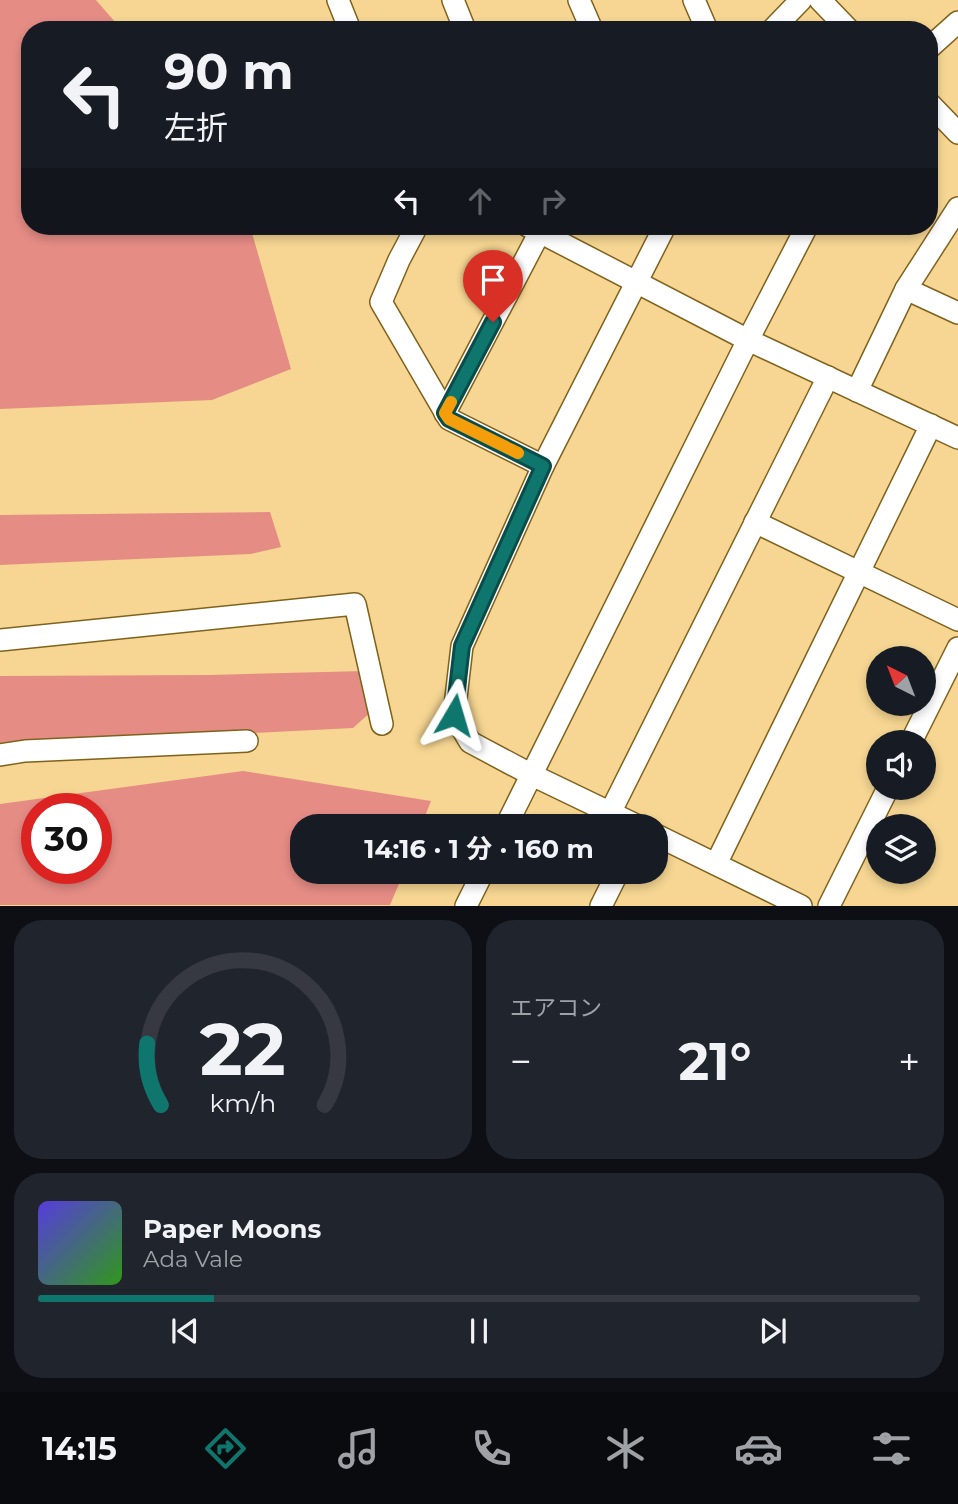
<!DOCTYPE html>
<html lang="ja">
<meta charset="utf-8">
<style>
:root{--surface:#171b24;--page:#20242c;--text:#f1f3f6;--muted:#9ea1a6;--line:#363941;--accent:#0f766e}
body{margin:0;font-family:Montserrat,"Noto Sans JP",sans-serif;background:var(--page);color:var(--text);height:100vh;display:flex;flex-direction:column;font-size:26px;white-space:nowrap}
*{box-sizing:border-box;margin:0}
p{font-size:23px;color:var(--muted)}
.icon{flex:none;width:38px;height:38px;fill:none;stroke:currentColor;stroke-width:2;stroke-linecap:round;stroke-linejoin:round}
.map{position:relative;height:906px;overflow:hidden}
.sheet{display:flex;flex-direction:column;gap:14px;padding:14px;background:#0d0f14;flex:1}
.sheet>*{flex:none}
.banner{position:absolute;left:21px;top:21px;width:917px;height:214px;border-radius:28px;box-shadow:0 4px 10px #0003;background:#171b24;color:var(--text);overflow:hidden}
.needle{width:46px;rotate:318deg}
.tools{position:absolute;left:866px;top:646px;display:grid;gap:14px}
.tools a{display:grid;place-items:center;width:70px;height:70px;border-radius:50%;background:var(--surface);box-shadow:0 4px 10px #0003;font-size:35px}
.speed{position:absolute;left:21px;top:793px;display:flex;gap:14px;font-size:35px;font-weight:700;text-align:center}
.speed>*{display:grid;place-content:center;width:91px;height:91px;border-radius:50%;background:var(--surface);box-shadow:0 4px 10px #0003;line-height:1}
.speed .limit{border:10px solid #d22;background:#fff;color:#111}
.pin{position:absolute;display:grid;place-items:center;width:60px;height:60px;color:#fff;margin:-72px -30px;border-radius:50% 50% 50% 0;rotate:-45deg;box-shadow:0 0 7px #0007}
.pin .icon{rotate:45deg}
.me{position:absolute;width:77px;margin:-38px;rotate:7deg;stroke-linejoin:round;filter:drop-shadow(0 0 5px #0008)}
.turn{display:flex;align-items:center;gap:24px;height:147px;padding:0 28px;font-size:32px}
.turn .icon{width:91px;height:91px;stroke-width:2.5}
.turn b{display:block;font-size:49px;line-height:60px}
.lanes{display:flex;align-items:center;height:66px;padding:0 28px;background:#0003;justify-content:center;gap:35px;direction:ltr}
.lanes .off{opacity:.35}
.big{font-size:52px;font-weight:700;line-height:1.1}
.sheet .card{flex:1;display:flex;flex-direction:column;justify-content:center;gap:10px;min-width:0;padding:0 24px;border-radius:28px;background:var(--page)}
.sheet .dial{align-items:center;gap:0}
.dial svg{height:182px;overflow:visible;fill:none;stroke:var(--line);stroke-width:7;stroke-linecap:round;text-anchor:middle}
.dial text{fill:var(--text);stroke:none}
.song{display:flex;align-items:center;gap:21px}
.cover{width:84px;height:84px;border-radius:10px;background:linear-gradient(135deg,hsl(250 70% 55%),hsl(110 70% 35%))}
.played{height:7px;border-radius:4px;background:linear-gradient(90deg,var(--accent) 20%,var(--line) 20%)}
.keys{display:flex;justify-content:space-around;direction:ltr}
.heat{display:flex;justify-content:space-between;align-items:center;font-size:38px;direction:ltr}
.sheet .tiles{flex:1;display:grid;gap:14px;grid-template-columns:1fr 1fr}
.card:last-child{grid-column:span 2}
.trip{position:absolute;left:290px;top:814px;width:378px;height:70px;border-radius:28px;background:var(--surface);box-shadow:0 4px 10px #0003;font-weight:700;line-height:70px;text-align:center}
.tabs{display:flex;height:112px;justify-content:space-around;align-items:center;background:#090b0e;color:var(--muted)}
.tabs .icon{width:49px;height:49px}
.tabs .selected{color:var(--accent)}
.tabs b{font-size:32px;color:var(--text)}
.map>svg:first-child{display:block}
.forest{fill:#e58c85;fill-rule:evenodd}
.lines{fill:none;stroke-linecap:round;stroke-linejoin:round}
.minor-casing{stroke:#7f621c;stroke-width:24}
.minor{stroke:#fff;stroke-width:21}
.route-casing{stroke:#0a4d48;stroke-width:18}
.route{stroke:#0f766e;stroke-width:12}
.slow{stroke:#f59e0b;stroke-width:12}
</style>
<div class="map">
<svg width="958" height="906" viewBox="0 0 958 906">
<rect width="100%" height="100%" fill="#f6d692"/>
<!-- forest -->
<g class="forest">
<polygon points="0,0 96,0 122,30 30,30 30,226 250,226 291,369 212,400 0,409"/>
<polygon points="270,512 281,547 251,554 0,565 0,515"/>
<polygon points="365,671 372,711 353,728 138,739 0,753 0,676 210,675"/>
<path d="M 243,771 L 431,801 L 421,826 L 303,826 L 303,872 L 404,872 L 390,905 L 0,905 L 0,804 ZM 37,808 L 96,808 L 96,868 L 37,868 Z"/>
</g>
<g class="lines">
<!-- minor casing -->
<g class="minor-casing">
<g id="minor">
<polyline points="338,0 350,30"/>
<polyline points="453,0 465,30"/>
<polyline points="579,0 592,30"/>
<polyline points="694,0 707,30"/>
<polyline points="820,0 849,30"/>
<polyline points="772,30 801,0"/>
<polyline points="929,48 958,22"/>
<polyline points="929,103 958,133"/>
<polyline points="417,226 399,260 381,302 449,419 543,466"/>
<polyline points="528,226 748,340 958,438"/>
<polyline points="906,289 958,313"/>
<polyline points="857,391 906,289 958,208"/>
<polyline points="445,413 543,226"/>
<polyline points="755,522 958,620"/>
<polyline points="0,640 355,604 382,724"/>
<polyline points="911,742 958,648"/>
<polyline points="0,755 25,751 247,741"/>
<polyline points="610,813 828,377"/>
<polyline points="506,826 748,340 807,226"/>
<polyline points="638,826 532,775 470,742 454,715 462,646 543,466 665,226"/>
<polyline points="656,835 801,906"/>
<polyline points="716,864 931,425"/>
<polyline points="466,906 483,872"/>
<polyline points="601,906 618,872"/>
<polyline points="829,906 888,788"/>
</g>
</g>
<!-- minor -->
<use href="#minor" class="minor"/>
</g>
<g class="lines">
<!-- route casing -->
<g class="route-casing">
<polyline id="route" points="454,715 462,646 543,466 449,419 445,413 493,322"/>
</g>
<!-- route -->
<use href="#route" class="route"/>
<!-- slow -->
<polyline class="slow" points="451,402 445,413 449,419 518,453"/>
</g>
</svg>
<div class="tools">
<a><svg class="needle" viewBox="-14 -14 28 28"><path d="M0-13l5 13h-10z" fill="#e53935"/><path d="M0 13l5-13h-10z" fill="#9ea1a6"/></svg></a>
<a><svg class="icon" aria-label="sound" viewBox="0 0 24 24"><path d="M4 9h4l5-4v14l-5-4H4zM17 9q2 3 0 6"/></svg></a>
<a><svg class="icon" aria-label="layers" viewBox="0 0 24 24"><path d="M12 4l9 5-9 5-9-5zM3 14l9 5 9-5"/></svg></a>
</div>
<div class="speed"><div class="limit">30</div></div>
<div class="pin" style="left:493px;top:322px;background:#d93025"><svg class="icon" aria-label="arrive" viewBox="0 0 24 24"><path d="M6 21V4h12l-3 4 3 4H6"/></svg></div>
<svg class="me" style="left:454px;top:715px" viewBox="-20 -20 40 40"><path d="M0-17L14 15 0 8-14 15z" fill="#0f766e" stroke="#fff" stroke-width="4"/></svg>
<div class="trip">14:16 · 1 分 · 160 m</div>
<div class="banner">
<div class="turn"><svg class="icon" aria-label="left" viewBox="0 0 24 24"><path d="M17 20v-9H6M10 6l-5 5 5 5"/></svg><div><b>90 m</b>左折</div></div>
<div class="lanes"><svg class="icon" aria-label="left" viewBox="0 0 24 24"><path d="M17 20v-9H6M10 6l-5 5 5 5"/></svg><svg class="icon off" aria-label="ahead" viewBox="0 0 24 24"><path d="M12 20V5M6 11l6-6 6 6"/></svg><svg class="icon off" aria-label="right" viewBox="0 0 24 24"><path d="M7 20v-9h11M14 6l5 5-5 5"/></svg></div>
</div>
</div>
<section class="sheet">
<div class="tiles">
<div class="card dial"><svg viewBox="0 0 100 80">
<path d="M14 69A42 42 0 1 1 86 69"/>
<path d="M14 69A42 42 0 0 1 8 42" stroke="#0f766e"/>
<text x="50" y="56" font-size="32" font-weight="700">22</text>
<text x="50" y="72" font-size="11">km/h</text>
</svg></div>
<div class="card"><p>エアコン</p>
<div class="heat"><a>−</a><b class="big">21°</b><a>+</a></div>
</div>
<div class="card">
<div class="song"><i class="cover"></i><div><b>Paper Moons</b><p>Ada Vale</p></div></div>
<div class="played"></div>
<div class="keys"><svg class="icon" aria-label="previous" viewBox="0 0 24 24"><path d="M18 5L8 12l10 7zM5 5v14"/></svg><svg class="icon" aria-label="pause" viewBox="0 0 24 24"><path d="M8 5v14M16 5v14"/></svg><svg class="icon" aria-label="next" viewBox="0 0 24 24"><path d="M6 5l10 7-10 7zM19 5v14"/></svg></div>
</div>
</div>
</section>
<nav class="tabs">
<b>14:15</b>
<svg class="icon selected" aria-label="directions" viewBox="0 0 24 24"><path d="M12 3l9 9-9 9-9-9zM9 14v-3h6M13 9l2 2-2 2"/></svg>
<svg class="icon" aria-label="music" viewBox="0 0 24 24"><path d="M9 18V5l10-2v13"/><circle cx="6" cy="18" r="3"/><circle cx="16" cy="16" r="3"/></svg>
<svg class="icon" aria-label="phone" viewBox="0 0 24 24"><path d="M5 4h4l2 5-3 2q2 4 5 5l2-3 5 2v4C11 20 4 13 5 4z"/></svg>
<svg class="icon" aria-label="climate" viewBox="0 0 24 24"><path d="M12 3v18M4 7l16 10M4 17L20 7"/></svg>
<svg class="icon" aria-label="car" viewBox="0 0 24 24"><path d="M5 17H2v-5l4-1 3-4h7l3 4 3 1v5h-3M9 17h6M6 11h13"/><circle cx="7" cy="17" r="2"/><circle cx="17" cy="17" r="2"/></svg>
<svg class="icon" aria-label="filters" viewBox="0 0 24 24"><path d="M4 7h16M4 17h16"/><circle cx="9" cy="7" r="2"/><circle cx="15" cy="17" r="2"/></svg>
</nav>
